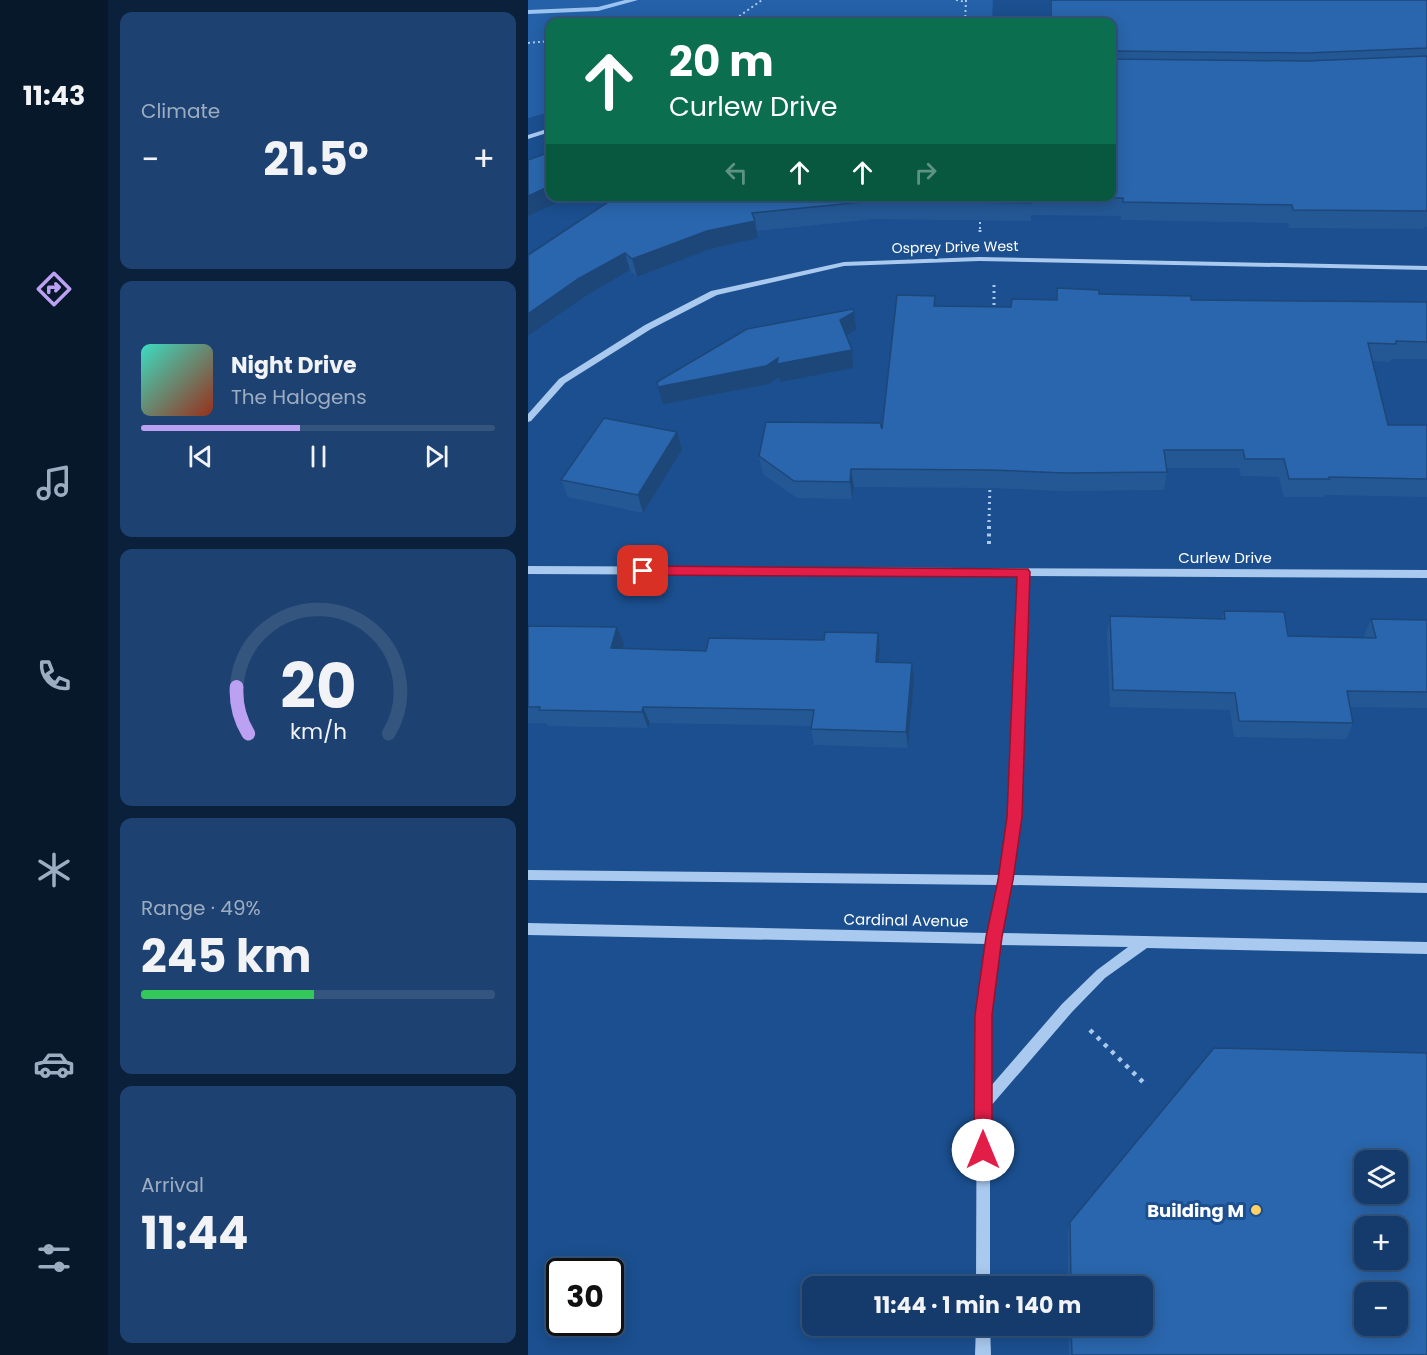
<!DOCTYPE html>
<meta charset="utf-8">
<style>
:root{--surface:#143b6b;--page:#1d4271;--text:#f1f3f6;--muted:#9dadc1;--line:#33557e;--accent:#bca0f2}
body{margin:0;font-family:Poppins,sans-serif;background:var(--page);color:var(--text);height:100vh;display:flex;flex-direction:column;font-size:22px;white-space:nowrap}
*{box-sizing:border-box;margin:0}
p{font-size:20px;color:var(--muted)}
.icon{flex:none;width:33px;height:33px;fill:none;stroke:currentColor;stroke-width:2;stroke-linecap:round;stroke-linejoin:round}
.map{position:relative;flex:1;overflow:hidden}
.side{display:flex;flex-direction:column;gap:12px;padding:12px;background:#0b203b;width:420px}
.side>*{flex:none}
.banner{position:absolute;left:18px;top:18px;width:570px;height:183px;border-radius:12px;box-shadow:0 3px 15px #0003,0 0 0 2px var(--line);background:#0b6e4f;color:#fff;overflow:hidden}
.fabs{position:absolute;left:826px;top:1150px;display:grid;gap:12px}
.fabs a{display:grid;place-items:center;width:54px;height:54px;border-radius:12px;background:var(--surface);box-shadow:0 3px 15px #0003,0 0 0 2px var(--line);font-size:30px}
.speed{position:absolute;left:18px;top:1258px;display:flex;gap:12px;font-size:30px;font-weight:700;text-align:center}
.speed>*{display:grid;place-content:center;width:78px;height:78px;border-radius:50%;background:var(--surface);box-shadow:0 3px 15px #0003,0 0 0 2px var(--line);line-height:1}
.speed .limit{border:3px solid #111;border-radius:9px;background:#fff;color:#111}
.pin{position:absolute;display:grid;place-items:center;width:51px;height:51px;color:#fff;margin:-26px;border-radius:12px;box-shadow:0 3px 9px #0006}
.me{position:absolute;width:66px;margin:-33px;rotate:0deg;stroke-linejoin:round;filter:drop-shadow(0 0 4px #0008)}
.turn{display:flex;align-items:center;gap:21px;height:126px;padding:0 24px;font-size:27px}
.turn .icon{width:78px;height:78px;stroke-width:2.5}
.turn b{display:block;font-size:42px;line-height:51px}
.lanes{display:flex;align-items:center;height:57px;padding:0 24px;background:#0003;justify-content:center;gap:30px;direction:ltr}
.lanes .off{opacity:.35}
.big{font-size:45px;font-weight:700;line-height:1.1}
.side .widget{flex:1;display:flex;flex-direction:column;justify-content:center;gap:9px;min-width:0;padding:0 21px;border-radius:12px;background:var(--page)}
.side .dial{align-items:center;gap:0}
.dial svg{height:156px;overflow:visible;fill:none;stroke:var(--line);stroke-width:7;stroke-linecap:round;text-anchor:middle}
.dial text{fill:var(--text);stroke:none}
.song{display:flex;align-items:center;gap:18px}
.cover{width:72px;height:72px;border-radius:9px;background:linear-gradient(135deg,hsl(170 70% 55%),hsl(10 70% 35%))}
.played{height:6px;border-radius:3px;background:linear-gradient(90deg,var(--accent) 45%,var(--line) 45%)}
.keys{display:flex;justify-content:space-around;direction:ltr}
.heat{display:flex;justify-content:space-between;align-items:center;font-size:33px;direction:ltr}
.charge{height:9px;border-radius:4px;background:linear-gradient(90deg,#34c759 49%,var(--line) 0)}
.trip{position:absolute;left:274px;top:1276px;width:351px;height:60px;border-radius:12px;background:var(--surface);box-shadow:0 3px 15px #0003,0 0 0 2px var(--line);font-weight:700;line-height:60px;text-align:center}
main{display:flex;flex:1;min-height:0}
.menu{display:flex;flex-direction:column;width:108px;justify-content:space-around;align-items:center;background:#08182b;color:var(--muted)}
.menu .icon{width:42px;height:42px}
.menu .on{color:var(--accent)}
.menu b{font-size:27px;color:var(--text)}
.map>svg:first-child{display:block}
.green{fill:#2461a8}
.lines{fill:none;stroke-linecap:round;stroke-linejoin:round}
.stream{fill:#9cc4f0;fill-rule:evenodd}
.path-far3{stroke:#a9c9ee;stroke-width:2;stroke-dasharray:2 3;stroke-linecap:butt}
.path-far2{stroke:#a9c9ee;stroke-width:3;stroke-dasharray:2 4;stroke-linecap:butt}
.path-far1{stroke:#a9c9ee;stroke-width:4;stroke-dasharray:3 4.5;stroke-linecap:butt}
.path{stroke:#a9c9ee;stroke-width:4.5;stroke-dasharray:4 6;stroke-linecap:butt}
.minor{fill:#a9c9ee;fill-rule:evenodd}
.wall{fill:#245895}
.shaded-wall{fill:#1d4779}
.building{fill:#2a66ad;stroke:#1d4779;stroke-width:1.5;fill-rule:evenodd}
.route{fill:#e11d48;stroke:#92132f;stroke-width:1.5}
.poi-dot{fill:#ffd166;stroke:#1b4f8f;stroke-width:2}
.labels{text-anchor:middle;dominant-baseline:central;stroke-width:6;stroke-linejoin:round;paint-order:stroke}
.far-street-label{font-size:14px;fill:#fff;stroke:#1b4f8f}
.street-label{font-size:15px;fill:#fff;stroke:#1b4f8f}
.near-poi-label{font-size:18px;font-weight:bold;fill:#fff;stroke:#1b4f8f;text-anchor:end}
</style>
<main>
<nav class="menu">
<b>11:43</b>
<svg class="icon on" aria-label="directions" viewBox="0 0 24 24"><path d="M12 3l9 9-9 9-9-9zM9 14v-3h6M13 9l2 2-2 2"/></svg>
<svg class="icon" aria-label="music" viewBox="0 0 24 24"><path d="M9 18V5l10-2v13"/><circle cx="6" cy="18" r="3"/><circle cx="16" cy="16" r="3"/></svg>
<svg class="icon" aria-label="phone" viewBox="0 0 24 24"><path d="M5 4h4l2 5-3 2q2 4 5 5l2-3 5 2v4C11 20 4 13 5 4z"/></svg>
<svg class="icon" aria-label="climate" viewBox="0 0 24 24"><path d="M12 3v18M4 7l16 10M4 17L20 7"/></svg>
<svg class="icon" aria-label="car" viewBox="0 0 24 24"><path d="M5 17H2v-5l4-1 3-4h7l3 4 3 1v5h-3M9 17h6M6 11h13"/><circle cx="7" cy="17" r="2"/><circle cx="17" cy="17" r="2"/></svg>
<svg class="icon" aria-label="filters" viewBox="0 0 24 24"><path d="M4 7h16M4 17h16"/><circle cx="9" cy="7" r="2"/><circle cx="15" cy="17" r="2"/></svg>
</nav>
<section class="side">
<div class="widget"><p>Climate</p>
<div class="heat"><a>−</a><b class="big">21.5°</b><a>+</a></div>
</div>
<div class="widget">
<div class="song"><i class="cover"></i><div><b>Night Drive</b><p>The Halogens</p></div></div>
<div class="played"></div>
<div class="keys"><svg class="icon" aria-label="previous" viewBox="0 0 24 24"><path d="M18 5L8 12l10 7zM5 5v14"/></svg><svg class="icon" aria-label="pause" viewBox="0 0 24 24"><path d="M8 5v14M16 5v14"/></svg><svg class="icon" aria-label="next" viewBox="0 0 24 24"><path d="M6 5l10 7-10 7zM19 5v14"/></svg></div>
</div>
<div class="widget dial"><svg viewBox="0 0 100 80">
<path d="M14 69A42 42 0 1 1 86 69"/>
<path d="M14 69A42 42 0 0 1 8 45" stroke="#bca0f2"/>
<text x="50" y="56" font-size="32" font-weight="700">20</text>
<text x="50" y="72" font-size="11">km/h</text>
</svg></div>
<div class="widget"><p>Range · 49%</p><b class="big">245 km</b><div class="charge"></div></div>
<div class="widget"><p>Arrival</p><b class="big">11:44</b></div>
</section>
<div class="map">
<svg width="899" height="1355" viewBox="0 0 899 1355">
<rect width="100%" height="100%" fill="#1b4f8f"/>
<!-- green -->
<polygon class="green" points="0,0 465,0 464,22 22,22 22,112 0,118"/>
<g class="lines">
<!-- stream -->
<polygon class="stream" points="97,0 110,0 70,11 0,14 0,10 70,7"/>
<!-- path-far3 -->
<g class="path-far3">
<polyline points="428,0 438,2"/>
<polyline points="203,22 234,0"/>
<polyline points="437,22 438,0"/>
<polyline points="0,43 22,41"/>
<polyline points="452,217 452,231"/>
</g>
<!-- path-far2 -->
<g class="path-far2">
<polyline points="452,230 452,234"/>
<polyline points="466,285 466,310"/>
<polyline points="461,522 462,483"/>
</g>
<!-- path-far1 -->
<polyline class="path-far1" points="461,544 461,521"/>
<!-- path -->
<polyline class="path" points="562,1030 617,1084"/>
<!-- minor -->
<g class="minor">
<polygon points="22,128 22,132 0,139 0,135"/>
<polygon points="451,257 899,266 899,270 451,261 316,266 189,295 123,329 37,383 3,421 0,422 0,414 31,379 117,325 183,291 316,262"/>
<path d="M 0,566 L 899,570 L 899,578 L 501,576 L 493,817 L 485,875 L 899,883 L 899,893 L 483,885 L 473,933 L 899,942 L 899,954 L 619,948 L 577,978 L 544,1012 L 462,1107 L 462,1287 L 448,1287 L 449,1015 L 459,944 L 0,935 L 0,923 L 461,933 L 471,885 L 0,880 L 0,870 L 473,875 L 481,817 L 491,576 L 0,574 ZM 471,945 L 600,947 L 569,970 L 534,1004 L 462,1087 L 461,1015 Z"/>
<polygon points="448,1326 462,1326 463,1355 447,1355"/>
</g>
</g>
<!-- wall -->
<g class="wall">
<polygon points="522,0 899,0 899,227 897,226 896,229 761,228 760,223 593,220 593,216 503,215 503,221 346,219 229,231 230,238 182,249 109,277 102,270 56,297 89,196 584,196 584,22 522,22"/>
<polygon points="529,288 571,294 663,300 899,302 899,359 863,359 862,362 845,361 860,425 899,425 899,497 797,495 796,497 756,497 751,477 713,476 711,468 638,468 639,472 636,490 536,491 462,488 326,487 324,499 269,498 235,474 231,456 354,429 408,306 483,307 528,300"/>
<polygon points="154,450 115,513 40,497 33,480"/>
<polygon points="696,611 760,636 837,638 836,636 843,619 899,620 899,708 822,707 825,723 818,739 706,737 702,710 582,707 579,633 582,616 694,619"/>
<polygon points="0,626 89,627 96,644 94,649 178,651 296,640 350,633 352,650 351,663 386,680 380,748 286,745 283,729 284,726 122,723 120,728 20,726 18,723 0,723"/>
<polygon points="542,1222 899,1355 541,1355 541,1326 615,1326 615,1287 540,1287 540,1230"/>
</g>
<!-- shaded-wall -->
<g class="shaded-wall">
<polygon points="22,186 22,196 45,196 0,216 0,196"/>
<polygon points="227,221 230,238 182,249 109,277 104,259 179,231"/>
<polygon points="97,253 102,270 56,297 0,336 0,314 50,279"/>
<polygon points="326,312 328,330 314,338 312,320"/>
<polygon points="324,350 325,368 252,382 251,377 241,384 135,404 130,387 250,358"/>
<polygon points="149,432 154,450 115,513 110,495"/>
<polygon points="323,469 326,487 324,499 322,482"/>
<polygon points="89,627 96,644 90,665 83,648"/>
<polygon points="350,633 352,650 349,679 348,662"/>
<polygon points="384,663 386,680 380,748 378,732"/>
<polygon points="115,707 122,723 120,728 114,712"/>
</g>
<!-- building -->
<g class="building">
<polygon points="523,0 899,0 899,48 779,53 586,51 584,59 779,61 899,56 899,211 765,210 764,205 595,202 595,198 504,198 504,203 345,201 224,213 227,221 179,231 104,259 97,253 50,279 0,314 0,255 89,196 584,196 584,22 523,22"/>
<polygon points="22,152 22,186 0,196 0,160"/>
<polygon points="529,288 571,290 571,294 663,296 663,300 899,302 899,342 868,341 868,344 840,343 860,425 899,425 899,479 801,477 802,479 761,479 756,459 717,459 715,450 636,450 639,472 537,473 462,470 323,469 322,482 266,481 231,456 238,422 352,423 354,429 369,295 407,296 406,306 483,307 484,299 529,300"/>
<polygon points="325,309 326,312 312,320 324,350 249,364 250,358 238,366 130,387 129,382 219,329"/>
<polygon points="76,418 149,432 110,495 33,480"/>
<polygon points="696,611 756,612 760,636 848,638 843,619 899,620 899,692 819,691 825,723 711,721 707,693 585,690 582,616 697,619"/>
<polygon points="0,626 89,627 83,648 178,651 181,638 296,640 297,632 350,633 348,662 384,663 378,732 283,729 286,710 115,707 114,712 11,710 12,707 0,707"/>
<path d="M 686,1048 L 899,1053 L 899,1355 L 544,1355 L 543,1326 L 615,1326 L 615,1287 L 543,1287 L 542,1222 ZM 837,1161 L 870,1161 L 870,1194 L 837,1194 ZM 837,1227 L 870,1227 L 870,1260 L 837,1260 ZM 837,1293 L 870,1293 L 870,1326 L 837,1326 Z"/>
</g>
<!-- route -->
<polygon class="route" points="115,566 500,569 502,572 494,817 485,880 474,937 464,1015 464,1150 461,1157 455,1159 449,1157 446,1150 447,1015 458,937 470,880 479,817 489,577 115,575 109,571"/>
<!-- markers -->
<circle class="poi-dot" cx="728" cy="1210" r="6"/>
<g class="labels">
<!-- far-street labels -->
<g class="far-street-label">
<text transform="translate(427 247) rotate(-1)">Osprey Drive West</text>
</g>
<!-- street labels -->
<g class="street-label">
<text x="697" y="557">Curlew Drive</text>
<text transform="translate(378 920) rotate(1)">Cardinal Avenue</text>
</g>
<!-- near-poi labels -->
<g class="near-poi-label">
<text x="716" y="1210">Building M</text>
</g>
</g>
</svg>
<div class="fabs">
<a><svg class="icon" aria-label="layers" viewBox="0 0 24 24"><path d="M12 4l9 5-9 5-9-5zM3 14l9 5 9-5"/></svg></a>
<a>+</a>
<a>−</a>
</div>
<div class="speed"><div class="limit">30</div></div>
<div class="pin" style="left:115px;top:571px;background:#d93025"><svg class="icon" aria-label="arrive" viewBox="0 0 24 24"><path d="M6 21V4h12l-3 4 3 4H6"/></svg></div>
<svg class="me" style="left:455px;top:1150px" viewBox="-20 -20 40 40"><circle r="19" fill="#fff"/><path d="M0-13L10 11 0 6-10 11z" fill="#e11d48"/></svg>
<div class="trip">11:44 · 1 min · 140 m</div>
<div class="banner">
<div class="turn"><svg class="icon" aria-label="ahead" viewBox="0 0 24 24"><path d="M12 20V5M6 11l6-6 6 6"/></svg><div><b>20 m</b>Curlew Drive</div></div>
<div class="lanes"><svg class="icon off" aria-label="left" viewBox="0 0 24 24"><path d="M17 20v-9H6M10 6l-5 5 5 5"/></svg><svg class="icon" aria-label="ahead" viewBox="0 0 24 24"><path d="M12 20V5M6 11l6-6 6 6"/></svg><svg class="icon" aria-label="ahead" viewBox="0 0 24 24"><path d="M12 20V5M6 11l6-6 6 6"/></svg><svg class="icon off" aria-label="right" viewBox="0 0 24 24"><path d="M7 20v-9h11M14 6l5 5-5 5"/></svg></div>
</div>
</div>
</main>
